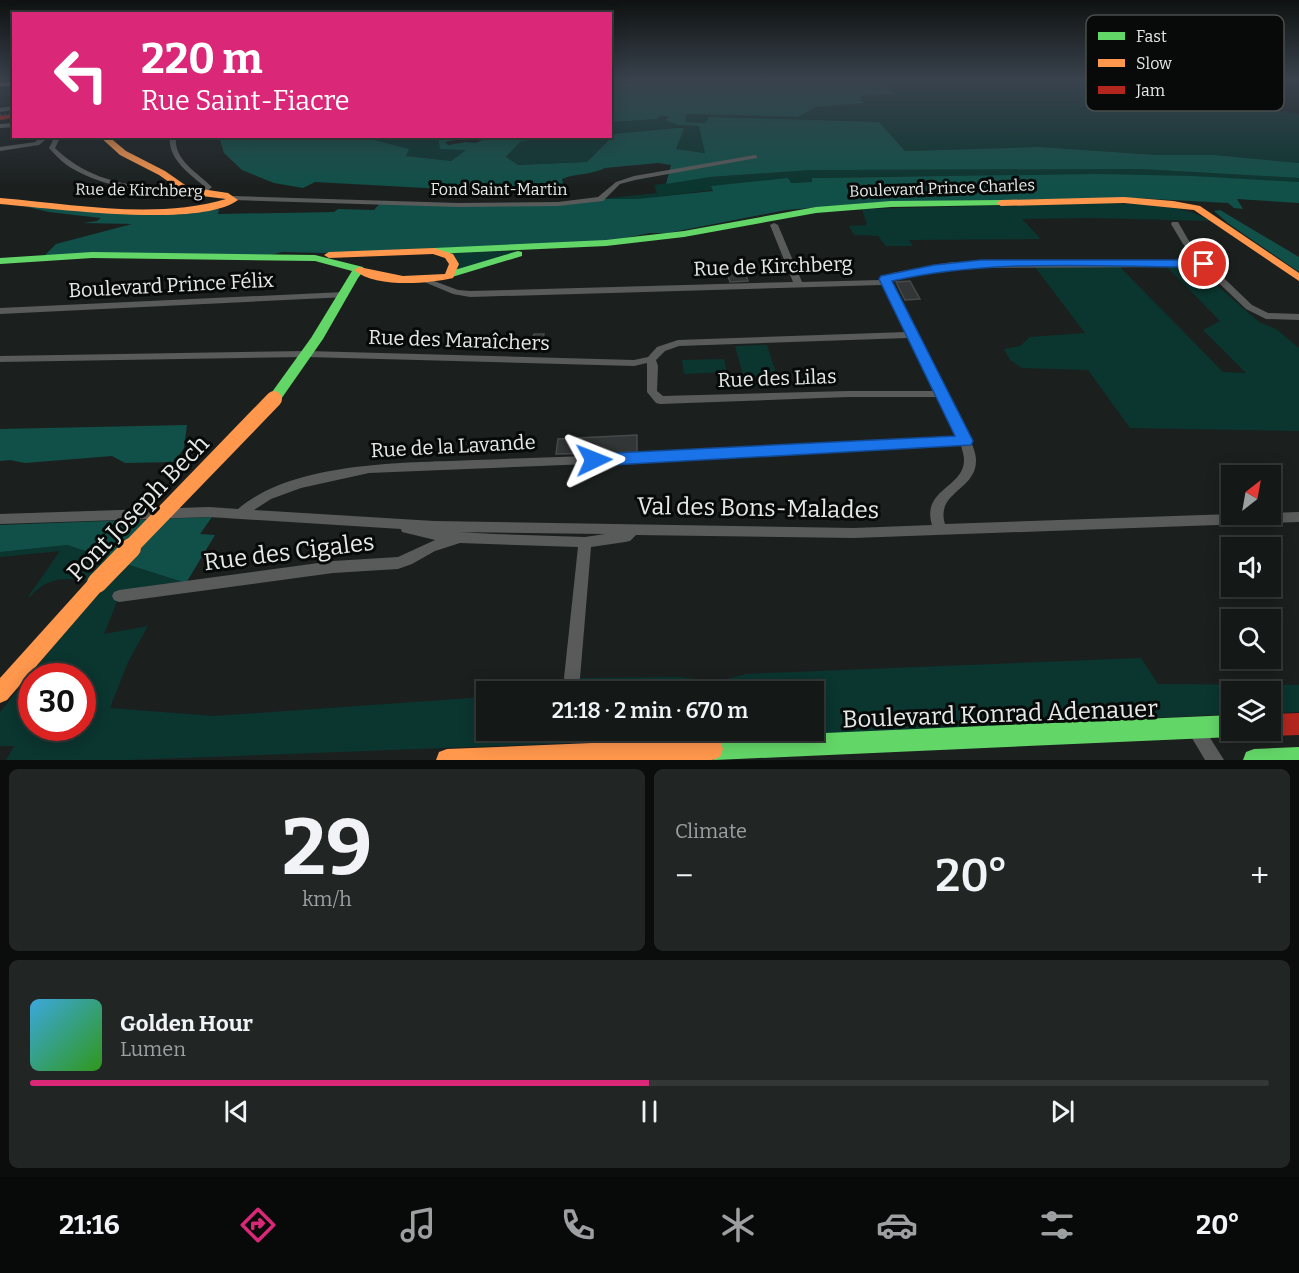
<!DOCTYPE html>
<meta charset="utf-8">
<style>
:root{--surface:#141817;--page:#212524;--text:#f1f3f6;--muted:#9da0a1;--line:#333736;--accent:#db2777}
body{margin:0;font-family:Bitter,serif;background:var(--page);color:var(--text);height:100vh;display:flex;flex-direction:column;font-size:22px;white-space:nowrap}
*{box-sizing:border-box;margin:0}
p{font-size:20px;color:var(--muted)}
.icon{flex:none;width:33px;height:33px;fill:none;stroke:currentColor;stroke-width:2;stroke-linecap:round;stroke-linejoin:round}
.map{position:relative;height:760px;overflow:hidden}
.sheet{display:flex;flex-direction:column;gap:9px;padding:9px;background:#0b0d0d;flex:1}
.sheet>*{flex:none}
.guide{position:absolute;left:12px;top:12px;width:600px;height:126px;border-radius:0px;box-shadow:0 3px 15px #0003,0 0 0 2px var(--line);background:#db2777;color:#fff;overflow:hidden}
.needle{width:39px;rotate:31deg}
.buttons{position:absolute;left:1221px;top:465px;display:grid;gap:12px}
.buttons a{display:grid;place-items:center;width:60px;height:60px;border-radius:0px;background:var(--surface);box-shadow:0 3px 15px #0003,0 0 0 2px var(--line);font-size:30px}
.speed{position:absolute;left:18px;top:663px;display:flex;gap:12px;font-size:30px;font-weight:700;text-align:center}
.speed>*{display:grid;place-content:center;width:78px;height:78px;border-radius:50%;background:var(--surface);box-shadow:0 3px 15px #0003,0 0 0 2px var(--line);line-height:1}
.speed .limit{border:9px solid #d22;background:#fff;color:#111}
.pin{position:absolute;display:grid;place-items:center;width:51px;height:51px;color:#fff;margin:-26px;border:3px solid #fff;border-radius:50%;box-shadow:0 2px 6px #0007}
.me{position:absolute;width:66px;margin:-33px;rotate:88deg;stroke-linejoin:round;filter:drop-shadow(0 0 4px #0008)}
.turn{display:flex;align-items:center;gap:21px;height:126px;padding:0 30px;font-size:27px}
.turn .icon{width:78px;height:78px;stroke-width:2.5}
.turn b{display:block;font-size:42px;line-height:51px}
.big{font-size:45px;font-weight:600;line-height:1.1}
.sheet .card{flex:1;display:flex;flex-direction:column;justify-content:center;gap:9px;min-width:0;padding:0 21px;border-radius:9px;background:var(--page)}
.sheet .dial{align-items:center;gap:0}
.dial b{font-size:78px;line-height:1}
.song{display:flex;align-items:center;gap:18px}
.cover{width:72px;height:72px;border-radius:9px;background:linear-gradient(135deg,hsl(200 70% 55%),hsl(110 70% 35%))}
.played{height:6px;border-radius:3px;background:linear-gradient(90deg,var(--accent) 50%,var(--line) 50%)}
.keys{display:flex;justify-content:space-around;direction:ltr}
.heat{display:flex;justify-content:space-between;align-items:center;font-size:33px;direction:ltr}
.sheet .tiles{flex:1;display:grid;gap:9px;grid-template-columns:1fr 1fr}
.card:last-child{grid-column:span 2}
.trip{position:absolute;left:476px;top:681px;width:348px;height:60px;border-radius:0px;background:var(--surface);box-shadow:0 3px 15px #0003,0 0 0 2px var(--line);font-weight:600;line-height:60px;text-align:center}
.tabs{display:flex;height:96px;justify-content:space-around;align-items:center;background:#080a09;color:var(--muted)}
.tabs .icon{width:42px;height:42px}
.tabs .selected{color:var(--accent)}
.tabs b{font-size:27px;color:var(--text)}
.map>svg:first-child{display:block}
.green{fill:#0b352f;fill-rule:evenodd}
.forest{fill:#115048}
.building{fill:#333636;stroke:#464a49;stroke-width:1.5}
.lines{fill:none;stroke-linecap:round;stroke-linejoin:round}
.street{fill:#595b5a;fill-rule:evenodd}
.fast{fill:#63d668;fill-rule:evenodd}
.slow{fill:#ff974d;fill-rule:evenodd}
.jam{fill:#b3261e;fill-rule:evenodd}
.rail{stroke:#565959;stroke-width:1.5;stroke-dasharray:1.5 3;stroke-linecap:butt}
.slow-bridge-far1{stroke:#ff974d;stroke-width:16}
.slow-bridge{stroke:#ff974d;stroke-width:20}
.route{fill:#1a73e8;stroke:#114b97;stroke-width:1.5}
.labels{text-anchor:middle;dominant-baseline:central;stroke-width:6;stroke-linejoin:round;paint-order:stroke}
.far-street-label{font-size:16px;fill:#e5eae9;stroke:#070a09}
.street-label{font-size:20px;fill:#e5eae9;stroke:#070a09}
.near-street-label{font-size:24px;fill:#e5eae9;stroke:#070a09}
.key{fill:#070a09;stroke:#4a4d4c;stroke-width:1.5}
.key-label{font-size:16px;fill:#e5eae9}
</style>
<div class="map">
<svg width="1299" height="760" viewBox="0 0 1299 760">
<rect width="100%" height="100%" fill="#1b201f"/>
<!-- green -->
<g class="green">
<path d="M 903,80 L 926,82 L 943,80 L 1203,80 C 1233,106 1262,108 1299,114 L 1299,163 L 1215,155 L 1157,155 L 1039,147 L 905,151 L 879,122 L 710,117 L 705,123 L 686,122 L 685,114 L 798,117 L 816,107 L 863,103 L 859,98 L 862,96 L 893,94 L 886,87 Z"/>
<polygon points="660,116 671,117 678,125 699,126 706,153 675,149 615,134 587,162 518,165 506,157 520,142 544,137 610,136 611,122 657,119"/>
<polygon points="367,136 438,137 440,149 467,149 451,161 406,156 408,150 365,138"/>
<path d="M 1141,169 L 1299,178 L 1299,182 C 1190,176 1085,175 976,177 C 921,177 867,176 812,178 L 813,182 L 712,186 L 714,190 L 636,199 L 600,199 L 657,193 L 654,185 L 710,177 L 811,170 Z"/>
<path d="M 1097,203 C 1135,204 1177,202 1211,221 L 1091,218 L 1022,219 L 1041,239 L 909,240 L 913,246 L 886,246 L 878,236 L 854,235 L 849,226 L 867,225 L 862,209 Z"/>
<polygon points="523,251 456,272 458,262 451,252"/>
<polygon points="1165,265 1187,266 1204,274 1259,322 1276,329 1299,348 1299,431 1130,428 1088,370 1022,368 1010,360 1004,349 1020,346 1030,337 1085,333 1035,267 1120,267 1223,372 1246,373 1203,330 1220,321"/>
<polygon points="767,345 780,386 746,387 735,346"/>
<polygon points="724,359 727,372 684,374 682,360"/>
<path d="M 67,545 L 109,558 L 87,581 C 65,577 46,578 31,596 L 28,597 L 60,551 L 0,557 L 0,552 Z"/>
<path d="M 128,564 L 186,583 L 120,594 L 104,634 L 148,626 L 128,662 L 110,708 L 214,716 L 486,697 L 486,730 L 813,730 L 813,692 L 566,691 L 579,690 L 579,678 L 680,677 L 716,682 L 746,674 L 1141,658 L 1158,684 L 1299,685 L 1299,712 L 1271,713 L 1270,692 L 1232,692 L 1231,714 L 919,730 L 129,760 L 6,760 L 14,746 L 0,746 L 0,712 L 90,601 ZM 32,676 L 82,676 L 82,728 L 32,728 Z"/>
</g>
<!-- forest -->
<g class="forest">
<path d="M 686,80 L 943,80 C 922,82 905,79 886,86 L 894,94 L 862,96 L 859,98 L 864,103 L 816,107 L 798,117 L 686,114 L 686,122 L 705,123 L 709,117 L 879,122 L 905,151 L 1039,147 L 1157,155 L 1215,155 L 1299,163 L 1299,178 L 1141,169 L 811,170 L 710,177 L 666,184 L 671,165 L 658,163 L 605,168 C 592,175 576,173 562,179 L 564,189 L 462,190 L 315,182 L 303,188 L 274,183 L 242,170 L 224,153 L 219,137 L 367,137 L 366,138 L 409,149 L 406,156 L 451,161 L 466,150 L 440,149 L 438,137 L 450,137 L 456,140 L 445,142 L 448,145 L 466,142 L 476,143 L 490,137 L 544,137 L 520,142 L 506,157 L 518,165 L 587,162 L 615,134 L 677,128 L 684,128 L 676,149 L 705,153 L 699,126 L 678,125 L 665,120 L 670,117 L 660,116 L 657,119 L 611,122 L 611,83 Z"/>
<polygon points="1097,174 1192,176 1299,182 1299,203 1237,199 1243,209 1234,208 1228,203 1135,198 882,202 786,210 668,233 650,233 610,241 326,253 282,252 271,255 42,258 56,244 132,224 83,223 97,221 101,218 49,212 23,206 189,212 219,209 218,214 334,212 338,209 374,210 381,202 458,205 558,204 600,199 636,199 713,191 711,186 788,178 791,183 812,182 812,178"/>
<polygon points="1220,210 1299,257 1299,272 1229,224 1214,211"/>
<polygon points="187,425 184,448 174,462 125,463 112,456 25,463 10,460 0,461 0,429"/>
<polygon points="212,517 200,534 215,535 186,583 67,545 0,552 0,525"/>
</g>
<!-- building -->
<g class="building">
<polygon points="732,269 744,269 748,281 730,282 727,273 733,273"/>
<polygon points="910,281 920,299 905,300 896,282"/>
<polygon points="534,334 544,334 541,349 528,349"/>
<polygon points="637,435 637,452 556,454 558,439"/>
</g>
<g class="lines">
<!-- street -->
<g class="street">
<polygon points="14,106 14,110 0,112 0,108"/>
<polygon points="14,123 14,127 0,128 0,124"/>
<polygon points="43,136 50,136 39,145 0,151 0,147 35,142"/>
<path d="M 55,136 L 61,136 L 55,148 C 80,173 117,186 152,186 C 161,186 176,182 183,186 C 159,200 99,184 75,170 C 65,165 57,157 50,149 L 49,148 Z"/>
<path d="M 170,136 L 176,136 C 173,160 198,173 212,187 L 204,194 L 198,193 L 205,187 C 190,174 167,159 170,136 Z"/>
<polygon points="755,155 757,156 757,158 635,180 620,184 603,201 558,206 458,207 233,200 229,198 233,196 458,203 558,202 598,197 616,182 634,176"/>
<path d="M 1172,222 L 1178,222 L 1189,241 L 1207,262 L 1252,305 L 1268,313 L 1299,314 L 1299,320 L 1266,319 L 1246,309 L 1202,267 L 952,268 L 889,280 L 971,441 C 973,447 976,454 976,460 C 977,490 935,492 945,524 L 1232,514 L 1270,514 L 1270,513 L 1299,512 L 1299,522 L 854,538 L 636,535 L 630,541 L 625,542 L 591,547 L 580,678 L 578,683 L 572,686 L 566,683 L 564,678 L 578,547 L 460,543 L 435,551 L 412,564 L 398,569 L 333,573 L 119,602 L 114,600 L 112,596 L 114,592 L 119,590 L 333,561 L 398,557 L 435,540 L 402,532 L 401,529 L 209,517 L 0,524 L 0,514 L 209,507 L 238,509 C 294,461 405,463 475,460 C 530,458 584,456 639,454 C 745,449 851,443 957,437 L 938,397 L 848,397 L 660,404 L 656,403 L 647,392 L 647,363 L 634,366 L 307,357 L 0,362 L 0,356 L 307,351 L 634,360 L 648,357 L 657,347 L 678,340 L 906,332 L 882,285 L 470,297 L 453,294 L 422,281 L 426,278 L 458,290 L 470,291 L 793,282 L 770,225 L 774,223 L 778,225 L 802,282 L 881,280 L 882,277 L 892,273 L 952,262 L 1198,261 L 1183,244 L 1171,224 ZM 908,338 L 934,391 L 848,391 L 663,396 L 657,391 L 658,366 L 656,360 L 665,351 L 679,346 ZM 961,445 C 962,450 964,455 964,460 C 964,488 921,489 932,525 L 854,528 L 434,521 L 254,510 L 271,499 L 301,488 L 369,473 L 639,462 ZM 459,532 L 605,534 L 585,537 L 494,534 Z"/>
<polygon points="344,292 348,295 347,297 0,314 0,308"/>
<polygon points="1194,720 1200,722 1224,760 1205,760 1186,728 1188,722"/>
</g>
<!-- fast -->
<g class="fast">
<polygon points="1001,200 1004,201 1004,205 891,207 816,213 684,237 606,246 434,254 429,251 434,248 606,240 684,231 816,207 891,201"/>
<polygon points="518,251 522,252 522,256 452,277 447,274 448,272"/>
<polygon points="92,252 315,255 363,267 364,270 358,278 323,339 279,402 274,404 267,399 311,338 352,271 315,261 92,258 0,264 0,258"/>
<polygon points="1232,715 1232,730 1241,730 1240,734 1232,737 715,760 704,757 701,749 704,741 712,738"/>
<polygon points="1299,747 1299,760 1243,760 1246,752 1254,749"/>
</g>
<!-- slow -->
<g class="slow">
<rect x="0" y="82" width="14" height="4"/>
<path d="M 99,136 L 108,136 L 126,151 L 165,171 L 188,187 L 228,193 L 238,200 C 199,229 51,208 0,204 L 0,198 C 74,204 154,220 226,199 L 194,195 L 182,191 L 159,175 L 120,155 Z"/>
<polygon points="1124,197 1173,201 1200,206 1299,273 1299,281 1194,210 1124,203 1001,206 996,203 1001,200"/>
<path d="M 434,248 L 453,254 L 459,264 L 453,278 C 427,284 375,288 354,270 L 359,267 L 403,276 L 445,274 L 449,264 L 445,258 L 433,254 L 329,258 L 324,255 L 329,252 Z"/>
<polygon points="97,575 103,577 106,583 103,589 7,700 0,703 0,678 91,577"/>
<polygon points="712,738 720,741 723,749 720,757 712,760 436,760 439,752 447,749"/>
</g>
<!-- jam -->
<g class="jam">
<polygon points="14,114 14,118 0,120 0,116"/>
<polygon points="1299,713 1299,735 1270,736 1262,733 1261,730 1270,730 1270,714"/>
</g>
<!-- rail -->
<polyline class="rail" points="0,115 14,113"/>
<!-- slow-bridge-far1 -->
<polyline class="slow-bridge-far1" points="129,549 274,399"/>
<!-- slow-bridge -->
<polyline class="slow-bridge" points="97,583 131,548"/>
</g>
<!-- sky -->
<linearGradient id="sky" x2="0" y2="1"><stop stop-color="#0f1211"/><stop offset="0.43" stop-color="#39424d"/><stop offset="1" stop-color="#39424d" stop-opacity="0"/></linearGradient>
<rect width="1299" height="186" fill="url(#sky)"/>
<!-- route -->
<path class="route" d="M 981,260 L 1204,260 L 1210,264 L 1204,267 C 1100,267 993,258 892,281 L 973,441 L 971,445 L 594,466 L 588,464 L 586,460 L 588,456 L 594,454 L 955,436 L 879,279 L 881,276 L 934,265 Z"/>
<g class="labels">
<!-- far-street labels -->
<g class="far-street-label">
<text transform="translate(942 188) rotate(-2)">Boulevard Prince Charles</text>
<text x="499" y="189">Fond Saint-Martin</text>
<text transform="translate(139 190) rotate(1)">Rue de Kirchberg</text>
</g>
<!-- street labels -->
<g class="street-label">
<text transform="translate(773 266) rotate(-2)">Rue de Kirchberg</text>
<text transform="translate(171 285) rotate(-3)">Boulevard Prince Félix</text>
<text transform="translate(459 340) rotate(2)">Rue des Maraîchers</text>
<text transform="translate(777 378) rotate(-2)">Rue des Lilas</text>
<text transform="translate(453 446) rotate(-3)">Rue de la Lavande</text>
</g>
<!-- near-street labels -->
<g class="near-street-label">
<text transform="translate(138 508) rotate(-46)">Pont Joseph Bech</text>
<text transform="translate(758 508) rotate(1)">Val des Bons-Malades</text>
<text transform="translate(289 552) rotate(-7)">Rue des Cigales</text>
<text transform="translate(1000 714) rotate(-2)">Boulevard Konrad Adenauer</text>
</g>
</g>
<!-- legend -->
<rect x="1086" y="15" width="198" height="96" rx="9" class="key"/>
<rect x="1098" y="32" width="27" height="8" fill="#63d668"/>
<rect x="1098" y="59" width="27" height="8" fill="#ff974d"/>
<rect x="1098" y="86" width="27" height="8" fill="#b3261e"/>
<g class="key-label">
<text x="1136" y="42">Fast</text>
<text x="1136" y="69">Slow</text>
<text x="1136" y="96">Jam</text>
</g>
</svg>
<div class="buttons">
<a><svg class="needle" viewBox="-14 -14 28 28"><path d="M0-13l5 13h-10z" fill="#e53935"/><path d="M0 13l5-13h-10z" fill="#9da0a1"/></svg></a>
<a><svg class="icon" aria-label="sound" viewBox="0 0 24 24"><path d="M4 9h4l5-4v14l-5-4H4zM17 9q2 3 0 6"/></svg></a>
<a><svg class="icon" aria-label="search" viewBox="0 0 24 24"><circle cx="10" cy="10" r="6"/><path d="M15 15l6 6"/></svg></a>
<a><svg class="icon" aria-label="layers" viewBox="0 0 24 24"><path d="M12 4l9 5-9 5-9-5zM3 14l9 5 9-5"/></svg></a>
</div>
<div class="speed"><div class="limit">30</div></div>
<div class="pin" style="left:1204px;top:264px;background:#d93025"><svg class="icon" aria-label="arrive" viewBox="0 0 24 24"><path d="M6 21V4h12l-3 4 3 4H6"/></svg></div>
<svg class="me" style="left:594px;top:460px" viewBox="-20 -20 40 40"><path d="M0-17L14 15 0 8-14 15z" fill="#1a73e8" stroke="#fff" stroke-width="4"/></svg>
<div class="trip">21:18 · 2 min · 670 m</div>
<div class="guide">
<div class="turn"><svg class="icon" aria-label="left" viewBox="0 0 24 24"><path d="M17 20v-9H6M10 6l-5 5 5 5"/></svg><div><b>220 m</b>Rue Saint-Fiacre</div></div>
</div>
</div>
<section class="sheet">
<div class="tiles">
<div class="card dial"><b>29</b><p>km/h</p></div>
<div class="card"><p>Climate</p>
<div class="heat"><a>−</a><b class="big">20°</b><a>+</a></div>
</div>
<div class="card">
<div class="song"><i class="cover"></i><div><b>Golden Hour</b><p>Lumen</p></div></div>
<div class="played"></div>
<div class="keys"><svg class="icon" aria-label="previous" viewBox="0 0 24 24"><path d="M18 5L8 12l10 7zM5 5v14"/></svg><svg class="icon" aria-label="pause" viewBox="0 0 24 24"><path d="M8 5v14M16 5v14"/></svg><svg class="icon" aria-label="next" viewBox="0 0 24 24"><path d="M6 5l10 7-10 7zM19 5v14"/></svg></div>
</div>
</div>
</section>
<nav class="tabs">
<b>21:16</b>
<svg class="icon selected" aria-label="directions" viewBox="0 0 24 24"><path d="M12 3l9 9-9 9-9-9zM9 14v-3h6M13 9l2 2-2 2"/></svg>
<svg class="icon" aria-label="music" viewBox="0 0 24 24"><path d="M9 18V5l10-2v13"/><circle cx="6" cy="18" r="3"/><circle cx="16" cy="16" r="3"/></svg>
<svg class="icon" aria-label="phone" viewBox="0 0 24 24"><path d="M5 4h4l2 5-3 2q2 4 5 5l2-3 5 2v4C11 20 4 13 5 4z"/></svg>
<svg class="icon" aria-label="climate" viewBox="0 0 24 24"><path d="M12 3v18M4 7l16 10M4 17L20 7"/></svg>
<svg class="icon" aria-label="car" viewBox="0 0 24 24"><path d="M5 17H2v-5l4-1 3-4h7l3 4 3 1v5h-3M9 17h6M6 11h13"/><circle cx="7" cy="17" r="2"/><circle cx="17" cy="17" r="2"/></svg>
<svg class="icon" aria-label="filters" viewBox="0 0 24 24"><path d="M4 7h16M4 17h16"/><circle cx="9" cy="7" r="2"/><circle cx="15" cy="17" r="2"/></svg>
<b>20°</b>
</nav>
